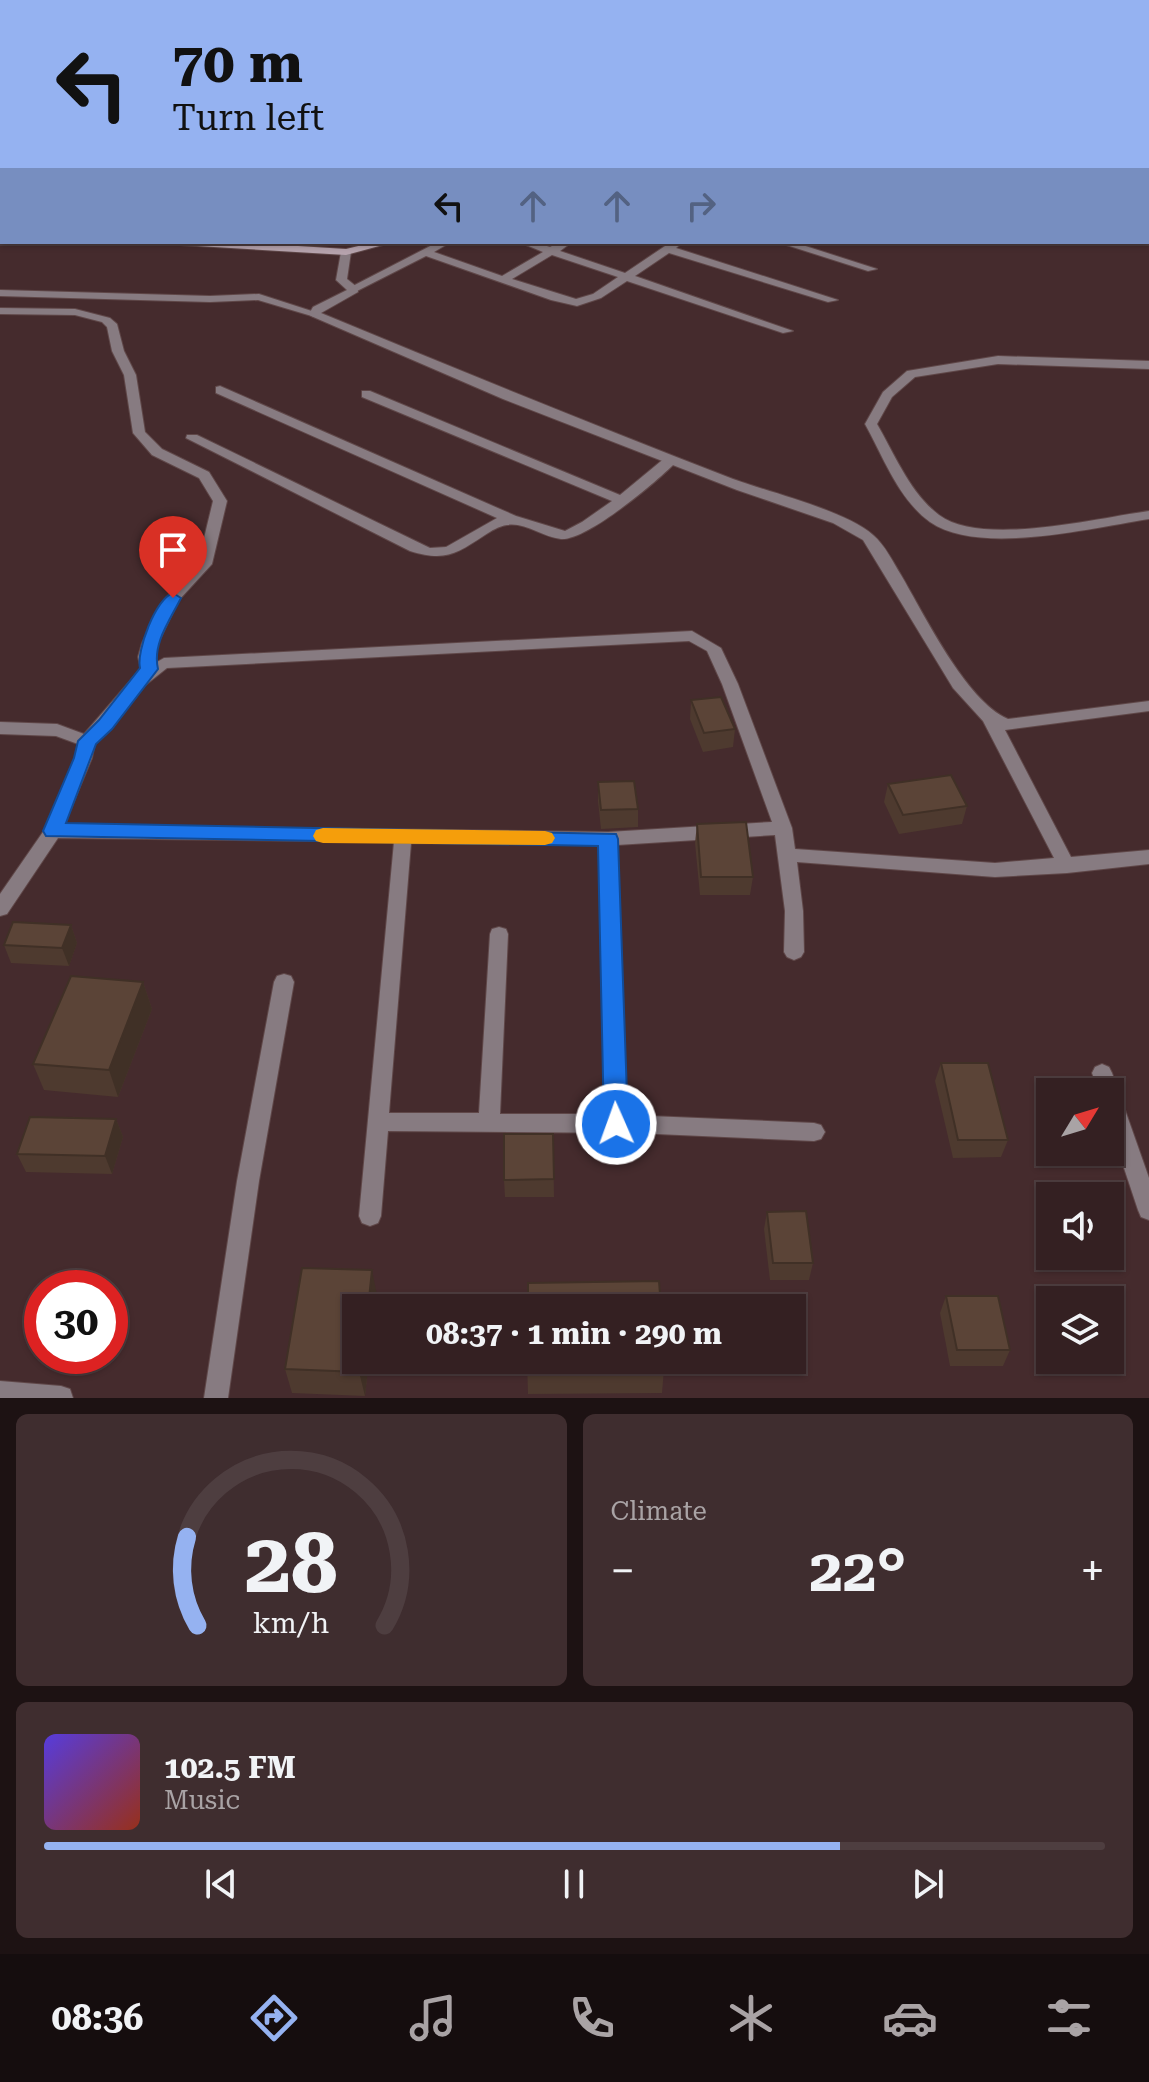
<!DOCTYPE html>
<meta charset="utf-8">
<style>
:root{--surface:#342022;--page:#3f2d2f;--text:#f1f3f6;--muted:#a9a3a5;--line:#4e3e40;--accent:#95b2f1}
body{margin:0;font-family:"Roboto Serif",serif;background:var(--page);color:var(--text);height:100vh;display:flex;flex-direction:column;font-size:30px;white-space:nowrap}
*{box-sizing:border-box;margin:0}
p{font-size:26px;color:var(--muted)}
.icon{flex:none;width:44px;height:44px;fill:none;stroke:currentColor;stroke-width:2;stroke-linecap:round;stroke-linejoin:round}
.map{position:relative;height:1398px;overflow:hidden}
.details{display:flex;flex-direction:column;gap:16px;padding:16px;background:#1d1213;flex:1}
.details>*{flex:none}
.banner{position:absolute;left:0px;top:0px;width:1150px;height:244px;box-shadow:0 2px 6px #0004,0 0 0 2px var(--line);background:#95b2f1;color:#111;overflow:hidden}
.needle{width:52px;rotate:52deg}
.controls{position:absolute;left:1036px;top:1078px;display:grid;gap:16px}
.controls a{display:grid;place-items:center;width:88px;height:88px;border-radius:0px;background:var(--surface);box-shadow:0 2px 6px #0004,0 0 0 2px var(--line);font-size:40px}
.speed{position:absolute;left:24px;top:1270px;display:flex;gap:16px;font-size:40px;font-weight:700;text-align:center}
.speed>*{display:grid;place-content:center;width:104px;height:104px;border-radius:50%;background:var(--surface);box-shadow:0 2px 6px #0004,0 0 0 2px var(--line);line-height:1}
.speed .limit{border:12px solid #d22;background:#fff;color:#111}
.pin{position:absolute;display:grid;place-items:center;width:68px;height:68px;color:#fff;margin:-82px -34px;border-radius:50% 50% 50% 0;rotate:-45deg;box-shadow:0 0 8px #0007}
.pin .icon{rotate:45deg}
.me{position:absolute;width:88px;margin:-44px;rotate:358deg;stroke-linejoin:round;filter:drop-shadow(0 0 6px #0008)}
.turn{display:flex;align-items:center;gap:28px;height:168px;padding:0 40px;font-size:36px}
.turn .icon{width:104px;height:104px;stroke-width:2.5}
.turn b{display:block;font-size:56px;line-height:68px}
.lanes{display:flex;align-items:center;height:76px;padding:0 40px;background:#0003;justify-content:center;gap:40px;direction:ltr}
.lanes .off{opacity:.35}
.big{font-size:60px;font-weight:700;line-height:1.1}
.details .tile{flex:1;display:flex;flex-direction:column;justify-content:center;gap:12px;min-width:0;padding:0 28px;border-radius:12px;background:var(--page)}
.details .dial{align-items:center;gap:0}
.dial svg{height:208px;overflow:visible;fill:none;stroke:var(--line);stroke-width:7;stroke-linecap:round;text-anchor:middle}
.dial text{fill:var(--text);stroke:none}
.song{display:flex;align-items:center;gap:24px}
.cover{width:96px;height:96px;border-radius:12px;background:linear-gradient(135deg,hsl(250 70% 55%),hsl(10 70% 35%))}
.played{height:8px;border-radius:4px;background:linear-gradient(90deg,var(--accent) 75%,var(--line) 75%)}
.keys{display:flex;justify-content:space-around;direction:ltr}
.heat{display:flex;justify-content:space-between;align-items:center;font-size:44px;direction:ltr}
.details .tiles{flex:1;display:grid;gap:16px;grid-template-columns:1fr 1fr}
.tile:last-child{grid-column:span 2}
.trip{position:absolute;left:342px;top:1294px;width:464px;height:80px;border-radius:0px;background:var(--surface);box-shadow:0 2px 6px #0004,0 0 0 2px var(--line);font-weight:700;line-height:80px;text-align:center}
.tab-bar{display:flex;height:128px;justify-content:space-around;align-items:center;background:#150d0e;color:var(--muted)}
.tab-bar .icon{width:56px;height:56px}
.tab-bar .selected{color:var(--accent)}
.tab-bar b{font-size:36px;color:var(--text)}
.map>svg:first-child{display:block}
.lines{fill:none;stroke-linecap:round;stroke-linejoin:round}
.lane-casing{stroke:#5f4748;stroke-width:2}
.street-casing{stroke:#5f4748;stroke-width:2}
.secondary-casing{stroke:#5f4748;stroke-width:2}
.lane{fill:#877b81;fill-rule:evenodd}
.street{fill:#877b81;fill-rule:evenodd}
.secondary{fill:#b6a3ad;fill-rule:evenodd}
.wall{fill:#4e3a2f}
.shaded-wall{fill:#403026}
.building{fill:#5b4437;stroke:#403026;stroke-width:2}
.route{fill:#1a73e8;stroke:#114b97;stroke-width:2}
.slow{fill:#f59e0b}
</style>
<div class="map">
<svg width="1149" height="1398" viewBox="0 0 1149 1398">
<rect width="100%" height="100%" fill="#452b2d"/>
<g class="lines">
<!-- lane casing -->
<g class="lane-casing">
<g id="lane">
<polygon points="1149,32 1149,37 1148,37 1148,32"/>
<path d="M 438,242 L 451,242 L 434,252 L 502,276 L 543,252 L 519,242 L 534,242 L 550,247 L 560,242 L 572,242 L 560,251 L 625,273 L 671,242 L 683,242 L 676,248 L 838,300 L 828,302 L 669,253 L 635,276 L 793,331 L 783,333 L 627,281 L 601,298 L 577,306 L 551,300 L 426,256 L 357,291 L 347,289 ZM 552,255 L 618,277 L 593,294 L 576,299 L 512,279 Z"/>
<polygon points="777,242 793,242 877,269 868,271"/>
<polygon points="0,290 210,296 259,294 321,314 315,317 258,300 210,302 0,296"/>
<polygon points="0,308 75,309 110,318 117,324 124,351 136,375 145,432 162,449 209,472 227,501 212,564 179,600 158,643 154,657 157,669 155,673 149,674 141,669 138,657 142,643 166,598 198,563 213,501 199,478 152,455 133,433 124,375 112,351 107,327 102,322 75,315 0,314"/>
<path d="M 998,356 L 1149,361 L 1149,369 L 998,364 L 915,377 L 892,397 L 877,424 C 895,455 910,493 939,515 C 982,547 1097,518 1149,511 L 1149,519 C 1091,528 979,556 930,522 C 898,499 883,456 865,424 L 883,392 L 907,371 Z"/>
<path d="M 220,386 L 516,516 L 565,531 L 582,522 L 612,501 L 362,397 L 362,391 L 370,391 L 620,495 L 666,457 L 671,456 L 678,460 C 659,480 587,541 561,539 C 542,537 525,522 507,525 C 499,526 491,531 485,535 C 456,554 445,562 410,551 L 186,438 L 187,435 L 197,435 L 430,548 L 446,547 L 497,518 L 216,393 L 216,387 Z"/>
</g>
</g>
<!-- street casing -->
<g class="street-casing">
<g id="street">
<path d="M 346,249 L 351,252 L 347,279 L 357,287 L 358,292 L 321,313 C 458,370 594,425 733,479 C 768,492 847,511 873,535 C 885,545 893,562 901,575 C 924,614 966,701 1008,719 L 1149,701 L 1149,711 L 1005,730 L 1071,857 L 1149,850 L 1149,864 L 1067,873 L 995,877 L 797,862 L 803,911 L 804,952 L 801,957 L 794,960 L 787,957 L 784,952 L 785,911 L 775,835 L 617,845 L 626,1115 L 814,1123 L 821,1125 L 825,1132 L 821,1139 L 814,1141 L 634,1133 L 388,1131 L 381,1216 L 378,1223 L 370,1226 L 362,1223 L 359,1216 L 394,842 L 58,838 L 7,914 L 0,916 L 0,894 L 45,829 L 76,758 L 78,744 L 56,736 L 0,734 L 0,722 L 57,724 L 84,734 L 136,674 L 164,658 L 692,631 L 721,648 L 738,684 L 792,828 L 795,849 L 995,863 L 1054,858 L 983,721 L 953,688 L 863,540 L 833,523 L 737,490 L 503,399 L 311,316 L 309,314 L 313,307 L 347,290 L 336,280 L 341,252 ZM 689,641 L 707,651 L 722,684 L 772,822 L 608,832 L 64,825 L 92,758 L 95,743 L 138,691 L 167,668 ZM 411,843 L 599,845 L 605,1114 L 500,1114 L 508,934 L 506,929 L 499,927 L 492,929 L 490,934 L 479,1113 L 389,1113 Z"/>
<polygon points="284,974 291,976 294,982 259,1181 228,1398 204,1398 237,1181 274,982 277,976"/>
<polygon points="1102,1064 1109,1067 1112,1073 1149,1178 1149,1220 1141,1217 1138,1210 1110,1126 1110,1092 1099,1092 1092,1073 1095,1067"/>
<polygon points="0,1381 61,1386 70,1389 73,1398 0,1398"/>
</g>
</g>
<!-- secondary casing -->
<g class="secondary-casing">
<g id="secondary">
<polygon points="850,0 861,0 849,2"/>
<polygon points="0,238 2,242 6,243 0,244"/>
<polygon points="175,242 233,242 346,249 375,242 394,242 346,255 180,245"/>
</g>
</g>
<!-- lane -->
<use href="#lane" class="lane"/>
<!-- street -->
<use href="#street" class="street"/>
<!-- secondary -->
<use href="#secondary" class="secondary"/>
</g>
<!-- wall -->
<g class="wall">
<polygon points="0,0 432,0 426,2 2,2 2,7 0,7"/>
<rect x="0" y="22" width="2" height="128"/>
<polygon points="691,700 735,729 733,747 703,752 690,719"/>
<polygon points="598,782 638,809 638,827 601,829 598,801"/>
<polygon points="888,784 967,806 962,824 899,834 884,802"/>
<polygon points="697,824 753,877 750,895 700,895 695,843"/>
<polygon points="71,925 77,943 69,966 11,963 4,945"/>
<polygon points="143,982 152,1009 118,1097 44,1090 33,1064"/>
<polygon points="941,1063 1008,1140 1001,1157 953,1158 935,1081"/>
<polygon points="116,1119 123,1137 112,1174 26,1172 17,1154"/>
<polygon points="553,1134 554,1197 505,1197 504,1180"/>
<polygon points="767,1212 813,1263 809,1280 770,1280 764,1229"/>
<polygon points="377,1295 356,1360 369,1360 365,1396 292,1393 285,1369"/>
<polygon points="946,1296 1010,1350 1003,1366 950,1366 940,1313"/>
<polygon points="527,1360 664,1369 662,1393 528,1394"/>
<polygon points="732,1360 771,1360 770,1364 732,1365"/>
</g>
<!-- shaded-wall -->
<g class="shaded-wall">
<polygon points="337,0 432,0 426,2 332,2"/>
<polygon points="2,60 2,89 0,81 0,61"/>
<polygon points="71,925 77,943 69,966 62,948"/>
<polygon points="143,982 152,1009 118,1097 109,1070"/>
<polygon points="116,1119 123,1137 112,1174 105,1156"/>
<polygon points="372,1270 377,1295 376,1308 368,1308"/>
<polygon points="361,1360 369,1360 365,1396 359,1372"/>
</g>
<!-- building -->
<g class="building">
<polygon points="79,0 337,0 332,2 72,2"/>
<polygon points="476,0 550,0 558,2 470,2"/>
<polygon points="0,22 2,22 2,60 0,61"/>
<polygon points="0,91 2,91 2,115 0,114"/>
<polygon points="721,697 735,729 704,733 691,700"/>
<polygon points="951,775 967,806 903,815 888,784"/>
<polygon points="634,781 638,809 601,810 598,782"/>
<polygon points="746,822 753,877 701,877 697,824"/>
<polygon points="13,922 71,925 62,948 4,945"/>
<polygon points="71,976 143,982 109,1070 33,1064"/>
<polygon points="941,1063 988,1063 1008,1140 958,1140"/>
<polygon points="30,1117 116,1119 105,1156 17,1154"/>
<polygon points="504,1134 553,1134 554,1179 504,1180"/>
<polygon points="806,1211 813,1263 773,1263 767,1212"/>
<polygon points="302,1268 372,1270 368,1308 356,1308 356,1360 361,1360 359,1372 285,1369"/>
<polygon points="659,1281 661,1308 528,1308 528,1283"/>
<polygon points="946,1296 998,1296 1010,1350 957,1350"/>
<polygon points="527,1360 664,1360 664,1369 527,1370"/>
</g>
<!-- route -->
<path class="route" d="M 173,593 L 181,598 C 170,620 152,644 158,669 L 112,729 L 96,744 L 66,823 L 616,834 L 618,839 L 628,1124 L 624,1132 L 616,1135 L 607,1132 L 604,1124 L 598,846 L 46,836 L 43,831 L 74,758 L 78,741 L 99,720 L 140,668 C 136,651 156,598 173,593 Z"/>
<!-- slow -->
<polygon class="slow" points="323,828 545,831 552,833 555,838 552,843 545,845 323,843 316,841 313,836 316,830"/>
</svg>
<div class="controls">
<a><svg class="needle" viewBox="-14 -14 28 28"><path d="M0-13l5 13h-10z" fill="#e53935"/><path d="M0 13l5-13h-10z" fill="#a9a3a5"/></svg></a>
<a><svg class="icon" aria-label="sound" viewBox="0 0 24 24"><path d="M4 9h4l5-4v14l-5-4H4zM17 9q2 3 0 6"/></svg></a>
<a><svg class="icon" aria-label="layers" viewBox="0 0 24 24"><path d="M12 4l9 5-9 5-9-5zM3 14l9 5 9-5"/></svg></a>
</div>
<div class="speed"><div class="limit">30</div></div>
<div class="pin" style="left:173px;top:598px;background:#d93025"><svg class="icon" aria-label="arrive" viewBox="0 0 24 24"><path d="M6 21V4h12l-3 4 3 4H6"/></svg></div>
<svg class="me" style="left:616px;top:1124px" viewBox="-20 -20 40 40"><circle r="17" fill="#1a73e8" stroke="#fff" stroke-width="3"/><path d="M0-11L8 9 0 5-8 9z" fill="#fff"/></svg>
<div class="trip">08:37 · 1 min · 290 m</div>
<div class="banner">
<div class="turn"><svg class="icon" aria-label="left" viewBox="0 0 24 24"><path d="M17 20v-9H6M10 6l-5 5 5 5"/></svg><div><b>70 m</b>Turn left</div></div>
<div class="lanes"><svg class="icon" aria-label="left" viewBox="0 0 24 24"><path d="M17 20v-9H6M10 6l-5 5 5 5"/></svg><svg class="icon off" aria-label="ahead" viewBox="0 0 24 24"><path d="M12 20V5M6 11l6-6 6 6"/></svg><svg class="icon off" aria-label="ahead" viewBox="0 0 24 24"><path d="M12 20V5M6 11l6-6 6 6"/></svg><svg class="icon off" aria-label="right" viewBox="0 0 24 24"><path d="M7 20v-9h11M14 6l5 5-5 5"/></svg></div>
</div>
</div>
<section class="details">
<div class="tiles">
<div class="tile dial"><svg viewBox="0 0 100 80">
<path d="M14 69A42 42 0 1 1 86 69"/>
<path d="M14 69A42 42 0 0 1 10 35" stroke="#95b2f1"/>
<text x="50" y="56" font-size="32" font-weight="700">28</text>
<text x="50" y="72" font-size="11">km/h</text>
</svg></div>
<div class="tile"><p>Climate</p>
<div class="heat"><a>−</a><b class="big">22°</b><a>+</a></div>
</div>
<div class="tile">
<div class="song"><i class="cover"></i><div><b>102.5 FM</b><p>Music</p></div></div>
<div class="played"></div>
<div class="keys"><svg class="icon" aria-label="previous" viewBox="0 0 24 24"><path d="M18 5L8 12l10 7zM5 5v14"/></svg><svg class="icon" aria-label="pause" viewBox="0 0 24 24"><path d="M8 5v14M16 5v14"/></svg><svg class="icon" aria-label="next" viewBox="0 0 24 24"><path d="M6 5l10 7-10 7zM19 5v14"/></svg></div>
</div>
</div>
</section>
<nav class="tab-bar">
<b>08:36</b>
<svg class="icon selected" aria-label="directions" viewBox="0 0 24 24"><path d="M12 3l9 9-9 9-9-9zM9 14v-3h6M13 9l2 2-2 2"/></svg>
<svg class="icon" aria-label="music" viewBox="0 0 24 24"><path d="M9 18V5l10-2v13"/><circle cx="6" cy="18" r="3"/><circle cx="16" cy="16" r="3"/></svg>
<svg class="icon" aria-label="phone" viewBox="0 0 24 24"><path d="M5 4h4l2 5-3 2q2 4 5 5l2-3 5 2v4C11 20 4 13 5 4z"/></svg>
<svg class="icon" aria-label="climate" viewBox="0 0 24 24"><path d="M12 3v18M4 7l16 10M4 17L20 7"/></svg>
<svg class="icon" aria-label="car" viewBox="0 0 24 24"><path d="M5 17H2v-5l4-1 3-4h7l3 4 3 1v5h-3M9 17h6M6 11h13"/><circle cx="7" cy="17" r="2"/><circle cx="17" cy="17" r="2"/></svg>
<svg class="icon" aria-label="filters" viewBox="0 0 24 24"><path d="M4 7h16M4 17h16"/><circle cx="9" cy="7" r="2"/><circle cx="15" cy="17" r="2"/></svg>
</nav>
